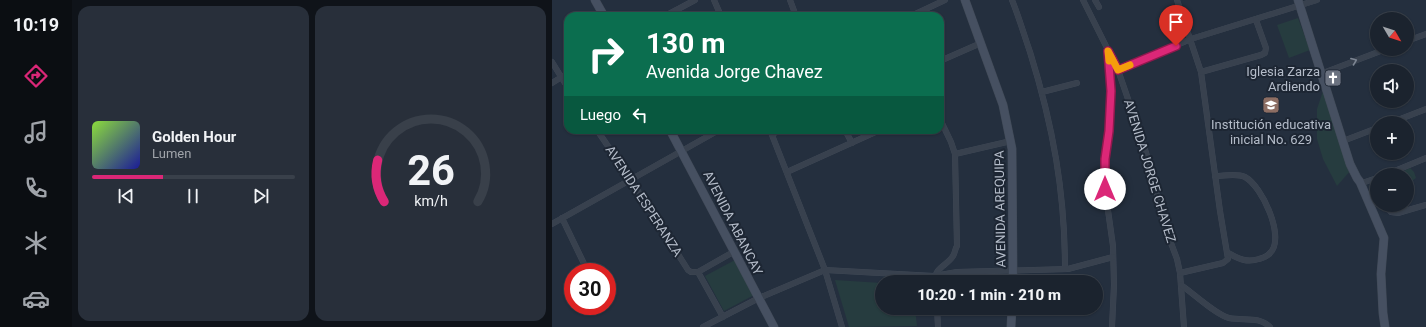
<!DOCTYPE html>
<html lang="es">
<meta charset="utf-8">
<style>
:root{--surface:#1b232e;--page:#282f3a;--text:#f1f3f6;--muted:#a0a4aa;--line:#39404a;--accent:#db2777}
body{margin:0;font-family:Roboto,sans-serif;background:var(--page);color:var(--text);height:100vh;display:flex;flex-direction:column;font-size:15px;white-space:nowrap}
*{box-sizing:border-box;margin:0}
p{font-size:13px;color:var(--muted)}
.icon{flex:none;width:22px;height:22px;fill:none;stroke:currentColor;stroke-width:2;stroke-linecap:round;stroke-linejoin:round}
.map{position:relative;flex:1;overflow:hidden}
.sheet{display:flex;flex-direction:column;gap:6px;padding:6px;background:#0f1319;width:480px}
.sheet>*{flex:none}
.banner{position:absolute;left:12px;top:12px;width:380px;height:122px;border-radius:12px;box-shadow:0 1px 3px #0004,0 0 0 1px var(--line);background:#0b6e4f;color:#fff;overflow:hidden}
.needle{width:26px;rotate:129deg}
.controls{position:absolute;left:818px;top:12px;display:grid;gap:8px}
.controls a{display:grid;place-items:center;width:44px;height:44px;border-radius:50%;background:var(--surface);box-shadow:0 1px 3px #0004,0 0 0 1px var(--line);font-size:20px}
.speed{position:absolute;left:12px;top:263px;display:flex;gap:8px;font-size:20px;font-weight:700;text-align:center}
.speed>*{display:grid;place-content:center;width:52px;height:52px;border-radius:50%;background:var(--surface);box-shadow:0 1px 3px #0004,0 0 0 1px var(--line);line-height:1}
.speed .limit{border:6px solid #d22;background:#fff;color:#111}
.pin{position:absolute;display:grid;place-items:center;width:34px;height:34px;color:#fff;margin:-41px -17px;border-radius:50% 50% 50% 0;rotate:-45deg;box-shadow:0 0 4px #0007}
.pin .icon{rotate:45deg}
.me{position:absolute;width:44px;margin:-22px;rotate:0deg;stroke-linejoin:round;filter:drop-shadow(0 0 3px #0008)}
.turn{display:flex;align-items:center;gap:14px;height:84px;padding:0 16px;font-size:18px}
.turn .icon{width:52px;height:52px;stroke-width:2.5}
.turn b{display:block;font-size:28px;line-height:34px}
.then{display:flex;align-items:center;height:38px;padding:0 16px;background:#0003;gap:8px;font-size:15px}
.sheet .card{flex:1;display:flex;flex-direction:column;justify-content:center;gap:6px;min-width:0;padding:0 14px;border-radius:12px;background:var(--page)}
.sheet .dial{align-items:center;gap:0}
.dial svg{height:104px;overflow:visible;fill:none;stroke:var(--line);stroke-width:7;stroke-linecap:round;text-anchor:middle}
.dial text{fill:var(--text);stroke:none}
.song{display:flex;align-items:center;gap:12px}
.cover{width:48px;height:48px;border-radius:6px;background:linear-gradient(135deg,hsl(90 70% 55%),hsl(240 70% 35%))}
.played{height:4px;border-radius:2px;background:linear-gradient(90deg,var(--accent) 35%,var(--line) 35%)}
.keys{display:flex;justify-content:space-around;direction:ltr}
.sheet .tiles{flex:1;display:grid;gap:6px;grid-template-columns:repeat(2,1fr)}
.trip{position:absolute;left:323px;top:275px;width:228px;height:40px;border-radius:20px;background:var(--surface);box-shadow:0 1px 3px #0004,0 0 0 1px var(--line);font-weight:800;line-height:40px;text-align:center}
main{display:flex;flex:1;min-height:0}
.menu{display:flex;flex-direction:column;width:72px;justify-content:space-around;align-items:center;background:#0b0e12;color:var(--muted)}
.menu .icon{width:28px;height:28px}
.menu .active{color:var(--accent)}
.menu b{font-size:18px;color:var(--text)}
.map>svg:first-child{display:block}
.green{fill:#263c3f}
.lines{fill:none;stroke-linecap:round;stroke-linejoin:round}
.street-casing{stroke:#414a57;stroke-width:6}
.secondary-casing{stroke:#414a57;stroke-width:9}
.street{stroke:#38414e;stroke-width:5.5}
.secondary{stroke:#465061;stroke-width:8}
.oneway{stroke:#7c8592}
.route-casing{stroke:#8e194d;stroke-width:10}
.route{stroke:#db2777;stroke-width:7}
.slow{stroke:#f59e0b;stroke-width:7}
.labels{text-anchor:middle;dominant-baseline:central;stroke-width:4;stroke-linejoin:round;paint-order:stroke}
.poi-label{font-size:13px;fill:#b4bcc9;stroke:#1d2633;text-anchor:end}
.street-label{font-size:13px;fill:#b4bcc9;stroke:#1d2633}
</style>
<main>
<nav class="menu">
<b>10:19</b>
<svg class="icon active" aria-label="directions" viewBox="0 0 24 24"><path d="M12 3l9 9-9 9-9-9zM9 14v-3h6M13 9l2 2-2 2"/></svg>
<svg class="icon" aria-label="music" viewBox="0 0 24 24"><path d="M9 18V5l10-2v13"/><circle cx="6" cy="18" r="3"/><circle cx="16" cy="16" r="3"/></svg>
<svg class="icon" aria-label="phone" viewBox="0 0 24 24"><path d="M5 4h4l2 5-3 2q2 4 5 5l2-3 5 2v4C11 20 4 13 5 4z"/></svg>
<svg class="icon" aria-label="climate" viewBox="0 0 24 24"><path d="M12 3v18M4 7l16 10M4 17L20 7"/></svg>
<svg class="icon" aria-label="car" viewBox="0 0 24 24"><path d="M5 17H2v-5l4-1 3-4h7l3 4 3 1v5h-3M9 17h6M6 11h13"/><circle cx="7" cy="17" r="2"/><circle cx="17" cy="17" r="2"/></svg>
</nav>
<section class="sheet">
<div class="tiles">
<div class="card">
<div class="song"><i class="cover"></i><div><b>Golden Hour</b><p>Lumen</p></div></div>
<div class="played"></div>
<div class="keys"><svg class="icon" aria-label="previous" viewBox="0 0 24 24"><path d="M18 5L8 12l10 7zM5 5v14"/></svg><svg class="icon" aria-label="pause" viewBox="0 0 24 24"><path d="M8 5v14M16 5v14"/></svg><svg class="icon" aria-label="next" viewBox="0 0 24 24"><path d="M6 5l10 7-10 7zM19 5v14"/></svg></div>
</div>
<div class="card dial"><svg viewBox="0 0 100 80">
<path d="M14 69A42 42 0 1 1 86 69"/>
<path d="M14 69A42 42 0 0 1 9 37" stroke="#db2777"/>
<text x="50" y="56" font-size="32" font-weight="700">26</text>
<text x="50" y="72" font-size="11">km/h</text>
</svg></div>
</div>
</section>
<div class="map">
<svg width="874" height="327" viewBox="0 0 874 327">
<rect width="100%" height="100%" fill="#242f3e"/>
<!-- green -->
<g class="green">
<polygon points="746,18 758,50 737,58 725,25"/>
<polygon points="773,85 799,170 785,186 771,159 765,139 765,109"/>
<polygon points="858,168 862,172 864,178 855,185 855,175 846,175 846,174"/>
<polygon points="183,260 202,295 172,311 153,276"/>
<polygon points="283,280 330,283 330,308 363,308 365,326 297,327"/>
</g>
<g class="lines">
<!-- street casing -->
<g class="street-casing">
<g id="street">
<polyline points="162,0 169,16"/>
<polyline points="238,0 244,16"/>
<path d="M 460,0 C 467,17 472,35 478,52 C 501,126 513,192 513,269"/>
<polyline points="531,0 566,70 586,128 598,165 613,227 625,259 628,273 632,327"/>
<polyline points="543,0 547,7"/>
<polyline points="625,0 649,72 668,211 676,259 671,263 628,273"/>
<polyline points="113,16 143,0"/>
<polyline points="359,16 393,0"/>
<polyline points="855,41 874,34"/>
<polyline points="557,54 559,91 557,131 553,159 553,189 561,246 562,285 560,327"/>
<polyline points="388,61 429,43"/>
<polyline points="0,62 16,88"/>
<polyline points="566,70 639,39 765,0"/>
<polyline points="649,72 709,55 713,53 714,48 704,20"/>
<polyline points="771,73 834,49"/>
<polyline points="0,83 16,73"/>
<polyline points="490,92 525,83"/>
<polyline points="838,123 874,109"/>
<polyline points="45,130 79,180 136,270 139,272 146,272 183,251"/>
<polyline points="218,130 273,270 290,327"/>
<polyline points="293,130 300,143"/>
<polyline points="220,134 230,130"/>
<polyline points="791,141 825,128"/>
<polyline points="403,154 459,141"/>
<polyline points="235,172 328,130"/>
<polyline points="833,175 874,158"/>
<path d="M 663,176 C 672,176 685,173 693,177 C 710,186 734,238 718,253 C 716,256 711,258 707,259 C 695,263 687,259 676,253"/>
<polyline points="821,180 825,188"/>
<polyline points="808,182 813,182 825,178"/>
<polyline points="833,205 839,212 846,213 874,205"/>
<polyline points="10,218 36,272"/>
<polyline points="0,224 167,130"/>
<polyline points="146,272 171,317"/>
<path d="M 383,282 C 382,267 395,266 401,256 C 403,253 403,249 405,246 L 403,154 L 399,142 L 388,119"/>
<path d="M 629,285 C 641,293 664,315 677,318 C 692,321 707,316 718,327"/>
<polyline points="385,308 386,327"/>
<polyline points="151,327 207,298 273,270 382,276 405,272 516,269 561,257"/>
</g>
</g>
<!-- secondary casing -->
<g class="secondary-casing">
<g id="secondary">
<polyline points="43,0 52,16"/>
<polyline points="413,0 451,105 460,149 461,282"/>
<polyline points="746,0 798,164 805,178 808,182 832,238 829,274 831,313 833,327"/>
<polyline points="118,130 222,327"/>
<polyline points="459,327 460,308"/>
</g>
</g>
<!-- street -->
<use href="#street" class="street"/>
<!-- secondary -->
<use href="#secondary" class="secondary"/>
</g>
<!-- one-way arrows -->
<defs><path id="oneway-chevron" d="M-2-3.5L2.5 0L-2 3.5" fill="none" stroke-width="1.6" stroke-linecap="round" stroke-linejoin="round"/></defs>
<use class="oneway" href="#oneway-chevron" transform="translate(802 61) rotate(-21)"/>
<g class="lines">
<!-- route casing -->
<g class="route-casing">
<polyline id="route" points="553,189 553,159 557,131 559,91 556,51 566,70 624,46"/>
</g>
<!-- route -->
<use href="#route" class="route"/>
<!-- slow -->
<polyline class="slow" points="557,61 556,51 566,70 578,65"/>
</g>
<!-- icons -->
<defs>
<g id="church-square" transform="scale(0.9)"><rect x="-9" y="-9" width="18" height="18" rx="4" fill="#6b7280" stroke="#1d2633"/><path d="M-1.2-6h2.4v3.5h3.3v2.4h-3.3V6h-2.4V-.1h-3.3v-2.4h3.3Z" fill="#fff"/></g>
<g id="school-square" transform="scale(0.9)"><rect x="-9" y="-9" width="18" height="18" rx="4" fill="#8d6e63" stroke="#1d2633"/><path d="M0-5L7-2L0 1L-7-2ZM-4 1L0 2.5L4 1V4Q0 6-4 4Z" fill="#fff"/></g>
</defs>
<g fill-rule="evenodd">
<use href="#church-square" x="781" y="78"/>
<use href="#school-square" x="719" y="105"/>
</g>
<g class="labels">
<!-- poi labels -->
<g class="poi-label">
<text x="768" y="71">Iglesia Zarza<tspan x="768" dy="15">Ardiendo</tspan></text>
<text x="719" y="124" text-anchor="middle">Institución educativa<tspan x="719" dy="15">inicial No. 629</tspan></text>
</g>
<!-- street labels -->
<g class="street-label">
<text transform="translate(598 171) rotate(73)">AVENIDA JORGE CHAVEZ</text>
<text transform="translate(92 201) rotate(57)">AVENIDA ESPERANZA</text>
<text transform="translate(448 209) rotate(-91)">AVENIDA AREQUIPA</text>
<text transform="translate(181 223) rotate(63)">AVENIDA ABANCAY</text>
</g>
</g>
</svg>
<div class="controls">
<a><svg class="needle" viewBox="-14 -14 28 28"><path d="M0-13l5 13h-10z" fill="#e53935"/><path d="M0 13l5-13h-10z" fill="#a0a4aa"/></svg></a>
<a><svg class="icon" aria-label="sound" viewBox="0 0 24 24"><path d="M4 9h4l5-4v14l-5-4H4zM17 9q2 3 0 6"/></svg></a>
<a>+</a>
<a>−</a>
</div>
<div class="speed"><div class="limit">30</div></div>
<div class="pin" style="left:624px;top:46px;background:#d93025"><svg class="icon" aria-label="arrive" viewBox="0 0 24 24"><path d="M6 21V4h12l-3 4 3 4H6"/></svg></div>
<svg class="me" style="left:553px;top:189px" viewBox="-20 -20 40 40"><circle r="19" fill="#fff"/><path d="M0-13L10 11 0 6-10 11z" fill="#db2777"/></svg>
<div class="trip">10:20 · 1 min · 210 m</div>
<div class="banner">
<div class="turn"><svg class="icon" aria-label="right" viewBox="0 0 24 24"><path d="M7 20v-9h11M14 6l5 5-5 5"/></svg><div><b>130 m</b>Avenida Jorge Chavez</div></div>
<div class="then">Luego<svg class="icon" aria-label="left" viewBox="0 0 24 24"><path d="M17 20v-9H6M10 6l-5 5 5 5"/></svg></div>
</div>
</div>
</main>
